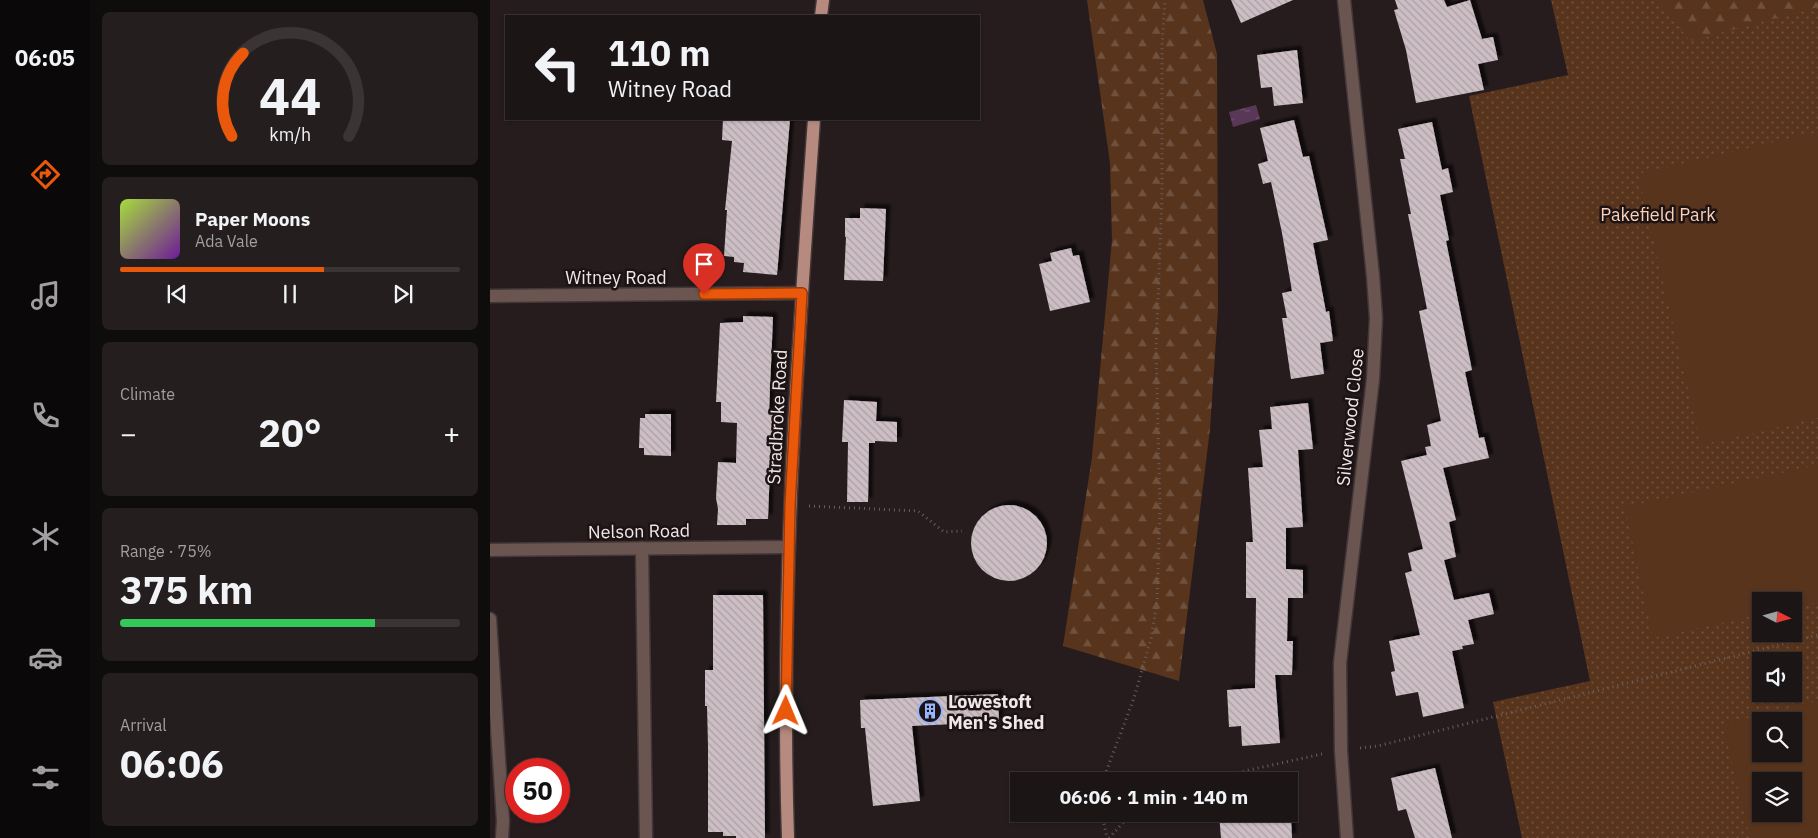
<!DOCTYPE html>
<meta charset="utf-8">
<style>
:root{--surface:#1c1516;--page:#251e1f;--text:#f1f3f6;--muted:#a09fa1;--line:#3a3435;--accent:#ea580c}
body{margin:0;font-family:"IBM Plex Sans",sans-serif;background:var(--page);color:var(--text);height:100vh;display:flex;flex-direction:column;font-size:19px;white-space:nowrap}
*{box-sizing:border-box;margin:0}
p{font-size:16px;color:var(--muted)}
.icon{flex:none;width:28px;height:28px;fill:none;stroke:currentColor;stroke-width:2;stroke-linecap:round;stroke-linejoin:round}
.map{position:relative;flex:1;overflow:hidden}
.panel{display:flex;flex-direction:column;gap:12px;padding:12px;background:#0f0c0c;width:400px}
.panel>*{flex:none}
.guide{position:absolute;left:15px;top:15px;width:475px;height:105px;border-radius:0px;box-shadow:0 1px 4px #0004,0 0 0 1px var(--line);background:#1c1516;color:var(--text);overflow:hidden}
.needle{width:32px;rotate:96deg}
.fabs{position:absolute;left:1262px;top:592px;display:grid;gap:10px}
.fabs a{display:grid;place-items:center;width:50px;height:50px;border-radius:0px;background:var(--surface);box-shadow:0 1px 4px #0004,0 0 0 1px var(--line);font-size:25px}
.speed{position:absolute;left:15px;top:758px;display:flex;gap:10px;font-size:25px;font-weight:700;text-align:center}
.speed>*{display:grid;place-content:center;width:65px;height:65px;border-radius:50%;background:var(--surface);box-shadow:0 1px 4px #0004,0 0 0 1px var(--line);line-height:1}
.speed .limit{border:8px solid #d22;background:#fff;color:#111}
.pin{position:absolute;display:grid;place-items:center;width:42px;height:42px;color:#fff;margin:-51px -21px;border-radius:50% 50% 50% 0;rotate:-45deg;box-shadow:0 0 5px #0007}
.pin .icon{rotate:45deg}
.me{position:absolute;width:55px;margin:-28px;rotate:1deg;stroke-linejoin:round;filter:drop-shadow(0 0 4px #0008)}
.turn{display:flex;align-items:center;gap:18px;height:105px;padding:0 20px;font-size:22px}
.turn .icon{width:65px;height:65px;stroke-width:2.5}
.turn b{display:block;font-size:35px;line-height:42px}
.big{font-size:38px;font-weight:800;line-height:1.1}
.panel .card{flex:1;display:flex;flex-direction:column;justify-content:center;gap:8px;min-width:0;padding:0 18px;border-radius:8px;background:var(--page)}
.panel .dial{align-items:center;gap:0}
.dial svg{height:130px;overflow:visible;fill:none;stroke:var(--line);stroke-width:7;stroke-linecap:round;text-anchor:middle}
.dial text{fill:var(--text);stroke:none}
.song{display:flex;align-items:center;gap:15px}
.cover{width:60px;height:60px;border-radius:8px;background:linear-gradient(135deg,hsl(80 70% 55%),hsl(280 70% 35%))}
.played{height:5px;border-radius:2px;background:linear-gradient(90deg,var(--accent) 60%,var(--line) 60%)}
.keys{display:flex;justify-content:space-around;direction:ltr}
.heat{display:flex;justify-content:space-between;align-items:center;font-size:28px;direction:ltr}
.charge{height:8px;border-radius:4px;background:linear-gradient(90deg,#34c759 75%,var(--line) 0)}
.trip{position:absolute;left:520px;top:772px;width:288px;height:50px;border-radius:0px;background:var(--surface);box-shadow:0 1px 4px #0004,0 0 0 1px var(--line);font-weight:800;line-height:50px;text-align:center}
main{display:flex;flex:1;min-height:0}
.tab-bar{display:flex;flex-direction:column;width:90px;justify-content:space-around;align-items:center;background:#0b0809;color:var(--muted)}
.tab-bar .icon{width:35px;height:35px}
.tab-bar .on{color:var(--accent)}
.tab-bar b{font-size:22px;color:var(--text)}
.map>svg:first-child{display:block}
.grass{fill:url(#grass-dots);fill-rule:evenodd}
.forest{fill:url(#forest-firs)}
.pitch{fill:#58341c;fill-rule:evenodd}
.water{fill:url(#water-ripples)}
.building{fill:url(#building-back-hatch);filter:url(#shadow)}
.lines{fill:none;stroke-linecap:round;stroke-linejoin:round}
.minor-casing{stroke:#423839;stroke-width:15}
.major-casing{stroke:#423839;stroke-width:15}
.path{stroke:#685e5f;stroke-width:3;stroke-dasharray:1 4;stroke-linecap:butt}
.minor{stroke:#6b5550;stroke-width:12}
.major{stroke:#b78a80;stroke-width:12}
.route-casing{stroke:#983908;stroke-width:12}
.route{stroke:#ea580c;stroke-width:9}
.labels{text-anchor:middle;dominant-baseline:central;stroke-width:5;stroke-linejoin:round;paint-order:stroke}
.park-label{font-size:18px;fill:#fad0b6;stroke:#1d1314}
.street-label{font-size:18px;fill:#efe7e8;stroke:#1d1314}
.poi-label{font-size:18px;font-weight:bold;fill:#efe7e8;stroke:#1d1314;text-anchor:start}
</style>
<main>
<nav class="tab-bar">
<b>06:05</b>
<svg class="icon on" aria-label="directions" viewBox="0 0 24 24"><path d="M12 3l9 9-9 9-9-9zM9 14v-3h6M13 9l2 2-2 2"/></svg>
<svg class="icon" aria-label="music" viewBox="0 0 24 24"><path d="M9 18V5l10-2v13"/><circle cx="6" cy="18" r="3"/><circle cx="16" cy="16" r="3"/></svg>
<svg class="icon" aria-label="phone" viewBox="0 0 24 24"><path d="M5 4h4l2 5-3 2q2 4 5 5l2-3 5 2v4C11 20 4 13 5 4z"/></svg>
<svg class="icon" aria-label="climate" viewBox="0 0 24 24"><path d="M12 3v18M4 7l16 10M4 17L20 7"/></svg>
<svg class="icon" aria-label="car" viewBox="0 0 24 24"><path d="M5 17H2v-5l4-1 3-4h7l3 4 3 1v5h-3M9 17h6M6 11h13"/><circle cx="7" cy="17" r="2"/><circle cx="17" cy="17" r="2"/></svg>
<svg class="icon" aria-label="filters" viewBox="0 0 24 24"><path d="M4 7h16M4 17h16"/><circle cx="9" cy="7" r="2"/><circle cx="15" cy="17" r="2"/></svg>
</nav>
<section class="panel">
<div class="card dial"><svg viewBox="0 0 100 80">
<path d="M14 69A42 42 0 1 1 86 69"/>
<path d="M14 69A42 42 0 0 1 21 18" stroke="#ea580c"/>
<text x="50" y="56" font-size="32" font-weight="700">44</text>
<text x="50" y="72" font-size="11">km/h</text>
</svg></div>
<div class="card">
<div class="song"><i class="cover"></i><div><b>Paper Moons</b><p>Ada Vale</p></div></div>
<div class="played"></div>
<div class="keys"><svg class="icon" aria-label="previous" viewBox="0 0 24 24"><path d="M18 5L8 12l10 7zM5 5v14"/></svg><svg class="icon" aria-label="pause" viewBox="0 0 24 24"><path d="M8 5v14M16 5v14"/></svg><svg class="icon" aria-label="next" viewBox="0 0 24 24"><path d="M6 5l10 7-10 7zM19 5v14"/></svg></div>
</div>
<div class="card"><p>Climate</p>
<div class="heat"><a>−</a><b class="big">20°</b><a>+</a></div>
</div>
<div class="card"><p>Range · 75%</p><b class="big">375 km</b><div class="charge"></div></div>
<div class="card"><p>Arrival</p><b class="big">06:06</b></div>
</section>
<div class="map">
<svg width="1328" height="838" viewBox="0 0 1328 838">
<defs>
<pattern id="grass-dots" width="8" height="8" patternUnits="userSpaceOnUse" patternTransform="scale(1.25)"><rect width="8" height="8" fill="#58341c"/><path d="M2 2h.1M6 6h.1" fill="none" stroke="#70513d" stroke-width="1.8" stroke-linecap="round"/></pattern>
<pattern id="forest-firs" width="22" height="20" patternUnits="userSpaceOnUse" patternTransform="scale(1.25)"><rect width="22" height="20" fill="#58341c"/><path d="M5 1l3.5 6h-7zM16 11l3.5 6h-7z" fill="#70513d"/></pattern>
<pattern id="water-ripples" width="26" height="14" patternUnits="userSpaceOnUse" patternTransform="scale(1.25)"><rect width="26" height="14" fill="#593857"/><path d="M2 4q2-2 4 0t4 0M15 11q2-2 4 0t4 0" fill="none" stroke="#71556f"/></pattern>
<pattern id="building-back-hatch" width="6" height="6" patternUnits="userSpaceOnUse" patternTransform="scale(1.25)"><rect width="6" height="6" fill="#ccbec4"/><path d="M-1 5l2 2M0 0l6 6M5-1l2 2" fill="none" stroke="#aba0a4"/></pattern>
<filter id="shadow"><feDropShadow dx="4.5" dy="-4.5" stdDeviation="1" flood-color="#0009"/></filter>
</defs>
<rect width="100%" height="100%" fill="#261c1d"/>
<!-- grass -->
<path class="grass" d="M 1061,0 L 1328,0 L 1328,838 L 1032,838 L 1003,702 L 1100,681 L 979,96 L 1078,75 ZM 1271,601 L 1304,601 L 1304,634 L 1271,634 ZM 1271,661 L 1304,661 L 1304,694 L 1271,694 ZM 1271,721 L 1304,721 L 1304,754 L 1271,754 ZM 1271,781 L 1304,781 L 1304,814 L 1271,814 Z"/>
<!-- forest -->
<g class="forest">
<polygon points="597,0 713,0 727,54 728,310 720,429 689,681 573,646 602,457 622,240 620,163"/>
<polygon points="1167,0 1328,0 1328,7 1200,41"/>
</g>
<!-- pitch -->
<g class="pitch">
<polygon points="1328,132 1328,418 1211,445 1148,174"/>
<polygon points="1328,465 1328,602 1304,607 1304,601 1271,601 1271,614 1163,638 1135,507"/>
<path d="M 1328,701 L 1328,838 L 1260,838 L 1233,724 ZM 1271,721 L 1304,721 L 1304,754 L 1271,754 ZM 1271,781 L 1304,781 L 1304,814 L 1271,814 Z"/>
</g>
<!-- water -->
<polygon class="water" points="766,105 770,119 743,127 739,112"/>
<!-- building -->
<g class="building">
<polygon points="741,0 803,0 751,23"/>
<polygon points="905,0 954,0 957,7 980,0 992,39 1003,37 1008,60 988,64 994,90 926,103 916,50 904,10 908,9"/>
<polygon points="807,50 813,103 784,106 782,87 771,88 767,55"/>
<polygon points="233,119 300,119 287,275 253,272 254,263 244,262 244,257 234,256 237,210 235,210 242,141 232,140"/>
<polygon points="804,120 813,157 819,156 838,240 823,243 836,312 839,311 843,341 830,343 834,374 801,379 792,318 797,318 792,293 802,291 792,233 781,182 773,184 768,164 778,161 770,128"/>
<polygon points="942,122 952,170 958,168 963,192 950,195 959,240 956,241 982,370 975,372 989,438 994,437 999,458 953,468 966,520 959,522 966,557 954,560 964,600 999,593 1004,614 978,620 984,644 972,646 973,649 962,651 974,708 933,717 928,692 906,696 901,672 905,671 899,641 930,635 915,573 922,571 918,553 933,549 911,461 937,455 935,447 941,446 937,425 951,421 929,311 937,309 918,214 921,214 910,159 915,159 908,129"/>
<polygon points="370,208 396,209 393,281 354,280 356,237 355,237 355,218 370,218"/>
<polygon points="581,248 583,256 589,255 600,302 560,311 549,264 562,261 560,253"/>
<polygon points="253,316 283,317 279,414 285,414 285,441 281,440 278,519 256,519 256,525 227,525 228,509 226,498 228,462 246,463 247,423 231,422 231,402 226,402 230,323 253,322"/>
<polygon points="354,400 387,402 386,421 407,422 407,442 385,441 385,443 379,443 378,502 357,502 358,442 352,442"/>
<polygon points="818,403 823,449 808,450 813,527 796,528 796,569 813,570 813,598 798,598 797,641 803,641 802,675 785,675 790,743 752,746 751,726 739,727 737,690 765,688 766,598 756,598 756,542 763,542 758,468 773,467 769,430 782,429 780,407"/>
<polygon points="155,414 181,414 181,456 154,455 154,448 149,448 150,418 155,418"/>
<circle cx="519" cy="543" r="38"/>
<polygon points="223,595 273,595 275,838 246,838 246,836 233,836 233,832 218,832 218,746 217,706 215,706 215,670 223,670"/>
<polygon points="508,694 509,722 422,726 430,801 383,806 375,728 371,728 370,700"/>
<polygon points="945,768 962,838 925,838 916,809 908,811 901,778"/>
<polygon points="729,814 761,814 761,820 801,817 802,838 731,838"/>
</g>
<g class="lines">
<!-- minor casing -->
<g class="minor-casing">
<g id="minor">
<polyline points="854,0 883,276 886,318 883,379 850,663 851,751 857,838"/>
<polyline points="0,296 311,293"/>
<polyline points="152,548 156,838"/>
<polyline points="0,550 299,547"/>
<polyline points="0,619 13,821 12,838"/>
</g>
</g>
<!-- major casing -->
<g class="major-casing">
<g id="major">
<polyline points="331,16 333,0"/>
<path d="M 298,838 C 290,598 307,358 324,119"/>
</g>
</g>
<!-- path -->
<g class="path">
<polyline points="319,506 428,511 454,532 472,531"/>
<polyline points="870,748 888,746 1328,635"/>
<polyline points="615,781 616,772 644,698 661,639 667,602 670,509 666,350 672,196 672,46 675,0"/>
<polyline points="709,781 832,754"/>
<polyline points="612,814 617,838"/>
<polyline points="619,838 641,814"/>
</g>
<!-- minor -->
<use href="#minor" class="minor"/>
<!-- major -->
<use href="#major" class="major"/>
</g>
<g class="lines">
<!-- route casing -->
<g class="route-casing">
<polyline id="route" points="214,294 312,293 300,505 296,711"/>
</g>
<!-- route -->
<use href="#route" class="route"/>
</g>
<!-- icons -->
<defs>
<g id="building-ring" transform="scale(1.25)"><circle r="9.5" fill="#1d1314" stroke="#97b6fd" stroke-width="1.5"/><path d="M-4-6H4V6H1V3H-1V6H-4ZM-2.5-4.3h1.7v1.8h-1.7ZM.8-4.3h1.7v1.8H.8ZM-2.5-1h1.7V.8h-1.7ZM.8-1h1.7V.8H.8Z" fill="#97b6fd"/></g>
</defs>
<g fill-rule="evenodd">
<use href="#building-ring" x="440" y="711"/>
</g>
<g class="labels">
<!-- park labels -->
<g class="park-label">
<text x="1168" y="214">Pakefield Park</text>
</g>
<!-- street labels -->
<g class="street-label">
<text x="126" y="277">Witney Road</text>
<text transform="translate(287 417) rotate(-87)">Stradbroke Road</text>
<text transform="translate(860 417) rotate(-84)">Silverwood Close</text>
<text transform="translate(149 531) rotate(-1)">Nelson Road</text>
</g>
<!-- poi labels -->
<g class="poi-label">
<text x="458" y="701">Lowestoft<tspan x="458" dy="21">Men's Shed</tspan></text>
</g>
</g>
</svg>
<div class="fabs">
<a><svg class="needle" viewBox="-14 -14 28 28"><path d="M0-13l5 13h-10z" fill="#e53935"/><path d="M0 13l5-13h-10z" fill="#a09fa1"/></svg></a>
<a><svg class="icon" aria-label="sound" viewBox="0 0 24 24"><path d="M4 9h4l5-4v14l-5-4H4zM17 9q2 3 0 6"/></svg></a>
<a><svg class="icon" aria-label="search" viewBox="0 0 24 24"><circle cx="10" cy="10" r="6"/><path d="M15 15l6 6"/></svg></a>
<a><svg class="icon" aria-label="layers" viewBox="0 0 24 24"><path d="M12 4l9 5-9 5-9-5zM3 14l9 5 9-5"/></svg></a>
</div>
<div class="speed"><div class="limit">50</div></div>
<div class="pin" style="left:214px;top:294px;background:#d93025"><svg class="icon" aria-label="arrive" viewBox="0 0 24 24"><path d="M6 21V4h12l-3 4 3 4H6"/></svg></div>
<svg class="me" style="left:296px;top:711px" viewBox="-20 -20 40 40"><path d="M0-17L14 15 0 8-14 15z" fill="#ea580c" stroke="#fff" stroke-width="4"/></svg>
<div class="trip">06:06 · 1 min · 140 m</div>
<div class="guide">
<div class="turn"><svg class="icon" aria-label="left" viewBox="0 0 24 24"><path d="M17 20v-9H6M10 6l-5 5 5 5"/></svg><div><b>110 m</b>Witney Road</div></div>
</div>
</div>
</main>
